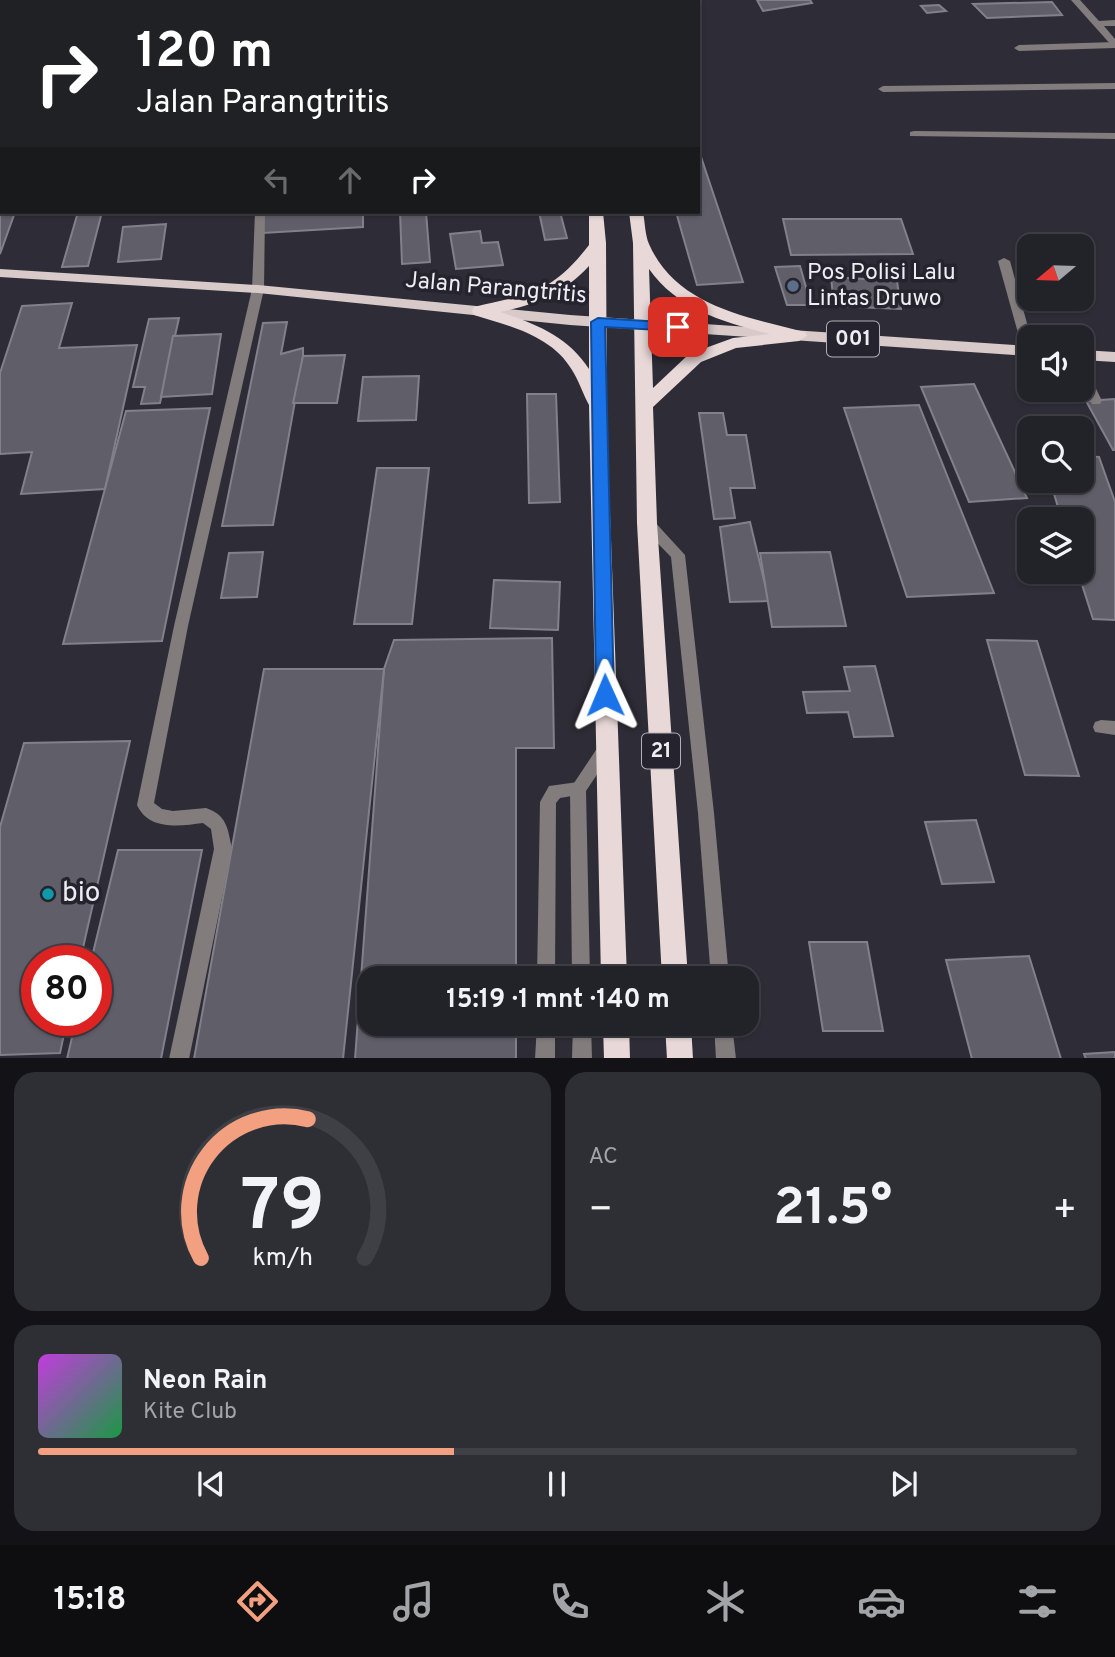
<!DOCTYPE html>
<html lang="id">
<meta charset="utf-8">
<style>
:root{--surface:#222229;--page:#2e2f35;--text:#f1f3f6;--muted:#a2a4a8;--line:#3f3f46;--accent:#f2a07f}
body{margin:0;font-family:Overpass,sans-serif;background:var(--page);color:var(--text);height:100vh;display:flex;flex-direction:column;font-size:26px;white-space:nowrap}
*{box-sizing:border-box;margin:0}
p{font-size:23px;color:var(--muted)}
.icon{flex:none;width:38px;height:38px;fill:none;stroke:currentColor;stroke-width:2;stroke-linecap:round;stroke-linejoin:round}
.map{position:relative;height:1058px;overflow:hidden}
.drawer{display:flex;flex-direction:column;gap:14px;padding:14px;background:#131317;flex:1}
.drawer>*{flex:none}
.guide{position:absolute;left:0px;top:0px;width:700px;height:214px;box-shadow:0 2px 5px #0004,0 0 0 2px var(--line);background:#202124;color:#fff;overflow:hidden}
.needle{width:46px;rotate:251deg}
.fabs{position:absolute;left:1017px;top:234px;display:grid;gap:14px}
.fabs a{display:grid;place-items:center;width:77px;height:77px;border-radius:14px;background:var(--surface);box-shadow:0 2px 5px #0004,0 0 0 2px var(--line);font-size:35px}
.speed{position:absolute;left:21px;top:945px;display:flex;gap:14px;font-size:35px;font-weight:700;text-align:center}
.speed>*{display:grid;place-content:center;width:91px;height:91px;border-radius:50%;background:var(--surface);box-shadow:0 2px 5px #0004,0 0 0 2px var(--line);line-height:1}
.speed .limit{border:10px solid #d22;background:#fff;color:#111}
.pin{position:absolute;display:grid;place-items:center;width:60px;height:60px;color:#fff;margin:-30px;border-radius:14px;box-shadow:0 4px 10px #0006}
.me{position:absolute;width:77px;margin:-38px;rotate:359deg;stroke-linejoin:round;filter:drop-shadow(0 0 5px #0008)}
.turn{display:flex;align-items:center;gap:24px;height:147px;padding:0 21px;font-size:32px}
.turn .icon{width:91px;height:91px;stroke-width:2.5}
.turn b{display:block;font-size:49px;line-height:60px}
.lanes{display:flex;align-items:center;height:66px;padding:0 21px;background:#0003;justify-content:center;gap:35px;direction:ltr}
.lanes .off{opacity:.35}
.big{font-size:52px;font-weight:700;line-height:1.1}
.drawer .widget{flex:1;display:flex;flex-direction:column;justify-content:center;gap:10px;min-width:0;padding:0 24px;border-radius:21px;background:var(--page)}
.drawer .dial{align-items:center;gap:0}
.dial svg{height:182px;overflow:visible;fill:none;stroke:var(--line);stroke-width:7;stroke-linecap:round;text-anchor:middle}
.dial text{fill:var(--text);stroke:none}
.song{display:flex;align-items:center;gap:21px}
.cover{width:84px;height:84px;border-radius:10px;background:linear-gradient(135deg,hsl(290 70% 55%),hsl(140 70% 35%))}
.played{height:7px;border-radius:4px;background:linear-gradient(90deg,var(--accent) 40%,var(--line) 40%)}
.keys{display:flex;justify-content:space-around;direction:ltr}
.heat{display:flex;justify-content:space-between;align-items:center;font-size:38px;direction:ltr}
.drawer .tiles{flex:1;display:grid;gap:14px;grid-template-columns:1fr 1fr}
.widget:last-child{grid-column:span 2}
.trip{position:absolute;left:357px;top:966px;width:402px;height:70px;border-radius:21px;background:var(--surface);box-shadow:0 2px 5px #0004,0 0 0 2px var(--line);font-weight:700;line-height:70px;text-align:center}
.dock{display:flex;height:112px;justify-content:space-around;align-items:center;background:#0e0e10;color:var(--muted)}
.dock .icon{width:49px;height:49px}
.dock .active{color:var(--accent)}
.dock b{font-size:32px;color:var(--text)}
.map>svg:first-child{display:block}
.building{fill:#5f5e69;stroke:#81808b;stroke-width:2}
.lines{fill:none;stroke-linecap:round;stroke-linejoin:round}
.service{fill:#827c7c;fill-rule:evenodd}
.minor{fill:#827c7c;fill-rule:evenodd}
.tertiary{fill:#827c7c;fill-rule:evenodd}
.primary{fill:#d7cac9;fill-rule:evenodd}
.trunk{fill:#e8d9d8;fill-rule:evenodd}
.route{fill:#1a73e8;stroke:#114b97;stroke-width:2}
.service-dot{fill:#5c6f8a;stroke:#25232d;stroke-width:2.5}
.culture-dot{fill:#0f9aa8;stroke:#25232d;stroke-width:2.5}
.labels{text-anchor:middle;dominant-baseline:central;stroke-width:7;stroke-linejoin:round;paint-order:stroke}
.shield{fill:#25232d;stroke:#b1b0b8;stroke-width:2}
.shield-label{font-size:21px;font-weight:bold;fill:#ededf3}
.poi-label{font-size:23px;fill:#ededf3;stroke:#25232d;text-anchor:start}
.street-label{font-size:23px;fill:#ededf3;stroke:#25232d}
.near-poi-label{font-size:28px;fill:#ededf3;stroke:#25232d;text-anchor:start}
</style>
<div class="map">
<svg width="1115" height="1059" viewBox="0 0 1115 1059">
<rect width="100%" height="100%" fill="#2e2d37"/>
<!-- building -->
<g class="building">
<polygon points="598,0 673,0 674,2 599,2"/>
<polygon points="757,0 810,0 812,3 763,11"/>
<polygon points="1052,2 1062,15 987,18 973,4"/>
<polygon points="939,5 946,11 927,13 921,6"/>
<polygon points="698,148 743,282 697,285 676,212 698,212"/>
<polygon points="78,212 102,212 88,266 62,267"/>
<polygon points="263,212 363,212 363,227 263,233"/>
<polygon points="400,212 426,212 430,262 402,264"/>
<polygon points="539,212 560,212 567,238 545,240"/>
<polygon points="0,215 14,215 0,254"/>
<polygon points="783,219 901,219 913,254 791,255"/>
<polygon points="166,224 161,259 118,262 123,227"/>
<polygon points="480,231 482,243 498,242 503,265 456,269 450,234"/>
<polygon points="800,266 811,305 787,305 775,267"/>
<polygon points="831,277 897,281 901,309 834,306"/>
<polygon points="72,303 59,348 137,345 105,489 21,494 32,452 0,454 0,373 22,306"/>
<polygon points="179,318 160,403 141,404 145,387 133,387 149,319"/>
<polygon points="287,322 281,354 303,348 303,356 273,525 222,526 263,323"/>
<polygon points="221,334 212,394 161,397 173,336"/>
<polygon points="345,355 337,403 293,403 303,356"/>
<polygon points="419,376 416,420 358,421 363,377"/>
<polygon points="974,384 1027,498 969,502 921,387"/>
<polygon points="527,394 556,394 560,502 529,503"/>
<polygon points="1115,399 1115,450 1113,450 1086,401"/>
<polygon points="919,405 994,593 907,597 844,408"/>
<polygon points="210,408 162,641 63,644 126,411"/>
<polygon points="699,413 723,413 727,435 746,435 755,488 730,488 735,518 714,519"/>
<polygon points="1082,456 1099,457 1115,502 1115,620 1093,619 1078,572 1082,572 1082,520 1062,520 1050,481 1082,481"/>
<polygon points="377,468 429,468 412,624 354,624"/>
<polygon points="750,522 769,601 730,602 720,527"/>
<polygon points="263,552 257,597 221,598 229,553"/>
<polygon points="830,552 846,626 772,627 760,553"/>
<polygon points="494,580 560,582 558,630 490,628"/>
<polygon points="552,638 554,748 516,748 516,978 369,978 369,1024 516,1024 516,1059 355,1059 384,669 394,640"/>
<polygon points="987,640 1037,641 1079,776 1025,775"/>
<polygon points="875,666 893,736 854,737 848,712 807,713 803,692 850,691 844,667"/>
<polygon points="264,669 384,669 343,1059 194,1059"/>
<polygon points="130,741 80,961 37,961 37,1020 67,1020 60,1053 0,1055 0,827 24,743"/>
<polygon points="976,820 994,882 942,884 925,822"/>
<polygon points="118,850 202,850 161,1059 67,1059 76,1020 96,1020 96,961 91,961"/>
<polygon points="809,942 867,942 883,1031 823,1031"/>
<polygon points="1029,956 1061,1059 972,1059 946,960"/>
<polygon points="1115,1052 1115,1059 1086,1059 1084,1054"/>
</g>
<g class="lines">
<!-- service -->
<g class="service">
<rect x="78" y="0" width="8" height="2"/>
<polygon points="1115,42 1115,48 1019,51 1014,48 1019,45"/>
<polygon points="1004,258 1010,261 1031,338 1029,338 1029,355 1023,351 998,261"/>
<path d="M 258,285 L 264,289 L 188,626 L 154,803 L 162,809 L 173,811 L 206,808 C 227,815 228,829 232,849 L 189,1059 L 169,1059 L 214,849 L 211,829 L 203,823 C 180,826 149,831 137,805 L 174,626 L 252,289 Z"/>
<path d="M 1082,368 L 1088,372 L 1102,401 L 1100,404 L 1092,404 C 1084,391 1081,382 1082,368 Z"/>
<polygon points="578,782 584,784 586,789 584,794 560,798 556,803 555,978 537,978 540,802 549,786"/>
<polygon points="537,1024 555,1024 555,1059 535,1059"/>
</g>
<!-- minor -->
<g class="minor">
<rect x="269" y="0" width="8" height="2"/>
<polygon points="1071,0 1080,0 1099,21 1115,20 1115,26 1104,26 1115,39 1115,47 1112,46"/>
<polygon points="1115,83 1115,89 883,92 878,89 883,86"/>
<polygon points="914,131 1115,133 1115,139 910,136 910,132"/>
<polygon points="255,212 265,212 264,289 258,293 252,289"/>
<polygon points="1101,720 1115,721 1115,735 1095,732 1093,727 1095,722"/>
</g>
<!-- tertiary -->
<g class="tertiary">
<polygon points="514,0 522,0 523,2 515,2"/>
<rect x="576" y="0" width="8" height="2"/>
<polygon points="647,518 652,519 685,555 714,813 729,978 711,978 698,813 671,557 642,527 640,523"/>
<polygon points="606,742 612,744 614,749 586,791 590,978 572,978 570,789 600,744"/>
<polygon points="573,1024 591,1024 592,1059 572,1059"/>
<polygon points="714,1024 732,1024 736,1059 716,1059"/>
</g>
<!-- primary -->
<g class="primary">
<polygon points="0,269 258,285 570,315 1029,346 1029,356 570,325 258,293 0,277"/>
<polygon points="1082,350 1115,352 1115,362 1082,360"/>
</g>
<!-- trunk -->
<g class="trunk">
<polygon points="530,0 542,0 543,2 531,2"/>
<polygon points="554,0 566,0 567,2 555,2"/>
<path d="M 589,212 L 603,212 L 606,243 L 607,430 L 627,978 L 601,978 L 589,405 C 583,394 579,381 572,370 C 552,336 510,326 474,315 L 472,311 L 474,307 C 531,293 551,294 589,245 ZM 589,266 L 589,369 C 568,336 536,324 500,312 C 537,304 563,294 589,266 Z"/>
<path d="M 629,212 L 643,212 C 645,222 645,235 649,244 C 676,306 747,317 805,332 L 807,336 L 799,341 L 736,348 L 701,362 L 653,407 L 657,523 L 688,978 L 662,978 L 637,523 L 633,243 ZM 649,269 C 678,310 724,322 770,334 L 733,338 L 689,354 L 653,388 Z"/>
<polygon points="603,1024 629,1024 630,1059 604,1059"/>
<polygon points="665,1024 691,1024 693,1059 667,1059"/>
</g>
</g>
<!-- route -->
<polygon class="route" points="598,318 678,323 684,327 678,331 605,327 614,695 611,700 605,702 599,700 596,695 591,322"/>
<!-- markers -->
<circle class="service-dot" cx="793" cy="286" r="7"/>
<circle class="culture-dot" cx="48" cy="894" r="7"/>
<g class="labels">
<!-- shield labels -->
<g class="shield">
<rect x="827" y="321.5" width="52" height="35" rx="5"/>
<rect x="642" y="733.5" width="38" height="35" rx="5"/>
</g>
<g class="shield-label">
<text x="853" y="339">001</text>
<text x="661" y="751">21</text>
</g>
<!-- poi labels -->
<g class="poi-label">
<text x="807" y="273">Pos Polisi Lalu<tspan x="807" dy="26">Lintas Druwo</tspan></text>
</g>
<!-- street labels -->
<g class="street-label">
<text transform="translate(496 289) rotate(5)">Jalan Parangtritis</text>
</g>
<!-- near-poi labels -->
<g class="near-poi-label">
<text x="62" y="894">bio</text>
</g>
</g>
</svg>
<div class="fabs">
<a><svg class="needle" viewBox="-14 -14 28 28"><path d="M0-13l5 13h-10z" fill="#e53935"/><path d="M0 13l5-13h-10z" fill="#a2a4a8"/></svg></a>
<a><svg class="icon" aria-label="sound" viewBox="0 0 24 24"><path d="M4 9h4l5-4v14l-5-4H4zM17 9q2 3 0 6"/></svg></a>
<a><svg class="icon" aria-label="search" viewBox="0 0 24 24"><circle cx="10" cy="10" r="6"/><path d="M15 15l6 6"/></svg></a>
<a><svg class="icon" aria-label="layers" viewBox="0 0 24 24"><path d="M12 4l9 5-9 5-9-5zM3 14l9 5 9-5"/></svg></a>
</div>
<div class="speed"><div class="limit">80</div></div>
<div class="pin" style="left:678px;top:327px;background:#d93025"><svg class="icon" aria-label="arrive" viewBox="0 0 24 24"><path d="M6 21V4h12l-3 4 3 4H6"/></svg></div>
<svg class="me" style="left:605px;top:695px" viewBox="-20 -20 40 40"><path d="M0-17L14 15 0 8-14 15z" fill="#1a73e8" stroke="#fff" stroke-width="4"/></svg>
<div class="trip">15:19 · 1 mnt · 140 m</div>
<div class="guide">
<div class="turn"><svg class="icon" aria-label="right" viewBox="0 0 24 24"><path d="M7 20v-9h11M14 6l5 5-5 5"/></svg><div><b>120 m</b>Jalan Parangtritis</div></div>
<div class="lanes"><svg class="icon off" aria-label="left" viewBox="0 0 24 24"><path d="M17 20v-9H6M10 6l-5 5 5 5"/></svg><svg class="icon off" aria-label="ahead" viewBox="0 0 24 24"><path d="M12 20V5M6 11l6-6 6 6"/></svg><svg class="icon" aria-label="right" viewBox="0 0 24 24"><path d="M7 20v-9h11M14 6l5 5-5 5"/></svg></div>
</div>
</div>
<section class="drawer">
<div class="tiles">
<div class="widget dial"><svg viewBox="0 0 100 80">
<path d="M14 69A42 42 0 1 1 86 69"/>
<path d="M14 69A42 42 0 0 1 61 8" stroke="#f2a07f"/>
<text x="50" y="56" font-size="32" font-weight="700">79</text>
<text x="50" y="72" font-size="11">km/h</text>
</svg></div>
<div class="widget"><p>AC</p>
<div class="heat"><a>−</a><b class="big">21.5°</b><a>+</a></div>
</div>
<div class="widget">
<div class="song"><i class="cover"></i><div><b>Neon Rain</b><p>Kite Club</p></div></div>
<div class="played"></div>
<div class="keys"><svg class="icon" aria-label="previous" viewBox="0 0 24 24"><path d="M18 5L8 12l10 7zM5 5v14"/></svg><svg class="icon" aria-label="pause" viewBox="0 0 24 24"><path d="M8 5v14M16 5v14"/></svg><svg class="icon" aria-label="next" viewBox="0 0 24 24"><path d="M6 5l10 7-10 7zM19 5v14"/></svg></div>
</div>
</div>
</section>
<nav class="dock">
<b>15:18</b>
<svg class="icon active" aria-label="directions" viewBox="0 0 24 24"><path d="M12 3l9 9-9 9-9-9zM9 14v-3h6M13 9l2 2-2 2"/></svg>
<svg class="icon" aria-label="music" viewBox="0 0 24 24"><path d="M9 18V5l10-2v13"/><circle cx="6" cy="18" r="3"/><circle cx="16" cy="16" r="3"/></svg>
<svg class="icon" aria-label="phone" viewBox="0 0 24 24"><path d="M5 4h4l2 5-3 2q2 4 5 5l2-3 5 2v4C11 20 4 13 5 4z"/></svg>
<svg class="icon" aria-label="climate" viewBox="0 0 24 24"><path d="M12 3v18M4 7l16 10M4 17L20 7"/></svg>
<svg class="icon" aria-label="car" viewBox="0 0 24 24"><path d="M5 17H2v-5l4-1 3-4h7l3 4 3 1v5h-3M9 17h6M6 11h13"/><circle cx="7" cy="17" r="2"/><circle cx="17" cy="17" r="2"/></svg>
<svg class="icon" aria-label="filters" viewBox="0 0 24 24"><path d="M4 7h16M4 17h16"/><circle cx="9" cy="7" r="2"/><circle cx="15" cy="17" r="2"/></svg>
</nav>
